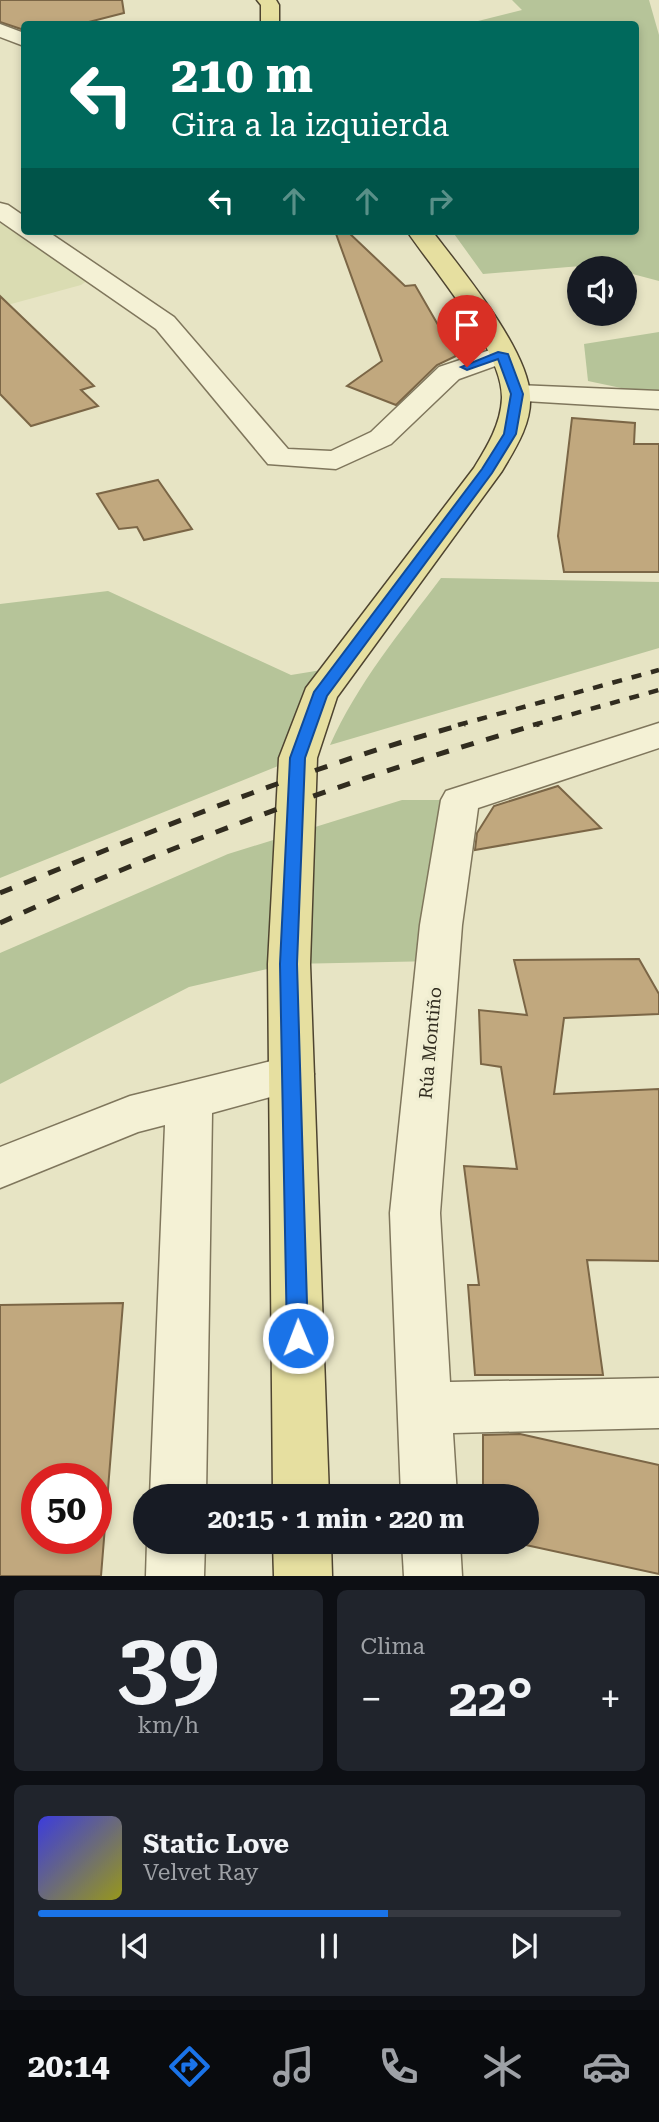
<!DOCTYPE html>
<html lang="es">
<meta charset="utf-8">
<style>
:root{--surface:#171b24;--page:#20242c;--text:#f1f3f6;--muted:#9ea1a6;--line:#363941;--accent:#1a73e8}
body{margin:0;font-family:"Roboto Serif",serif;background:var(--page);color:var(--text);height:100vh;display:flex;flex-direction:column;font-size:26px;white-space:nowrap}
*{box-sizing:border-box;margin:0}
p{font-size:23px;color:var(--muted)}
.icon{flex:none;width:38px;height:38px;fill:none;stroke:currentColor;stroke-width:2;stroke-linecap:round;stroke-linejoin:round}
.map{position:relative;height:1576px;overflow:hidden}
.details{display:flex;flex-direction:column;gap:14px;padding:14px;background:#0d0f14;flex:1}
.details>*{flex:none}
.guide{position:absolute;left:21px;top:21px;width:618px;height:214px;border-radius:7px;box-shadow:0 4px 10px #0003;background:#00695c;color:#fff;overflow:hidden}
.fabs{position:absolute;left:567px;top:256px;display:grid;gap:14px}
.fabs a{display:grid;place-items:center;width:70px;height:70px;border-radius:50%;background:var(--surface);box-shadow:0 4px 10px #0003;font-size:35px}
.speed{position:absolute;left:21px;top:1463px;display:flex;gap:14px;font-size:35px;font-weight:700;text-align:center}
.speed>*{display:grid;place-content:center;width:91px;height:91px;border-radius:50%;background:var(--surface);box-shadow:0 4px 10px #0003;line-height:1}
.speed .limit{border:10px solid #d22;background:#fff;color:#111}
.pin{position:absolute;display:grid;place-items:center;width:60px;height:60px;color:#fff;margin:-72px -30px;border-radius:50% 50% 50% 0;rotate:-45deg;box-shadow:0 0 7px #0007}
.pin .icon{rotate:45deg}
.me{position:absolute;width:77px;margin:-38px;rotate:359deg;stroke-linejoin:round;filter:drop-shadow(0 0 5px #0008)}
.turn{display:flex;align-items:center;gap:24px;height:147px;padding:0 35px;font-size:32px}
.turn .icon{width:91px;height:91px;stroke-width:2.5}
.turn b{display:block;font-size:49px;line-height:60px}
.lanes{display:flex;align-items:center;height:66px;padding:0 35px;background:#0003;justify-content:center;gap:35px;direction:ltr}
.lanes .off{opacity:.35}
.big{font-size:52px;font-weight:700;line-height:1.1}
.details .widget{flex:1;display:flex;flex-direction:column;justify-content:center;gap:10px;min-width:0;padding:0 24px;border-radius:10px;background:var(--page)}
.details .dial{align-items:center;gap:0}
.dial b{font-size:91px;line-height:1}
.song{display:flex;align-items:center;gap:21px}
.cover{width:84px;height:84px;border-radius:10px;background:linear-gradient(135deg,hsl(240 70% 55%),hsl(60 70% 35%))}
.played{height:7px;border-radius:4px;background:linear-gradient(90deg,var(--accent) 60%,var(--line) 60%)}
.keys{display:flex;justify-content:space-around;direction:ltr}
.heat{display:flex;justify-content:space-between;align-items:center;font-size:38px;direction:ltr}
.details .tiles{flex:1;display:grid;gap:14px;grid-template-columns:1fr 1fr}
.widget:last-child{grid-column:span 2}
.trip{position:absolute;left:133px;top:1484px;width:406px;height:70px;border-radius:35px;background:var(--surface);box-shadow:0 4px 10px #0003;font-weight:700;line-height:70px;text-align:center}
.menu{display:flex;height:112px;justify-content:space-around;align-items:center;background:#090b0e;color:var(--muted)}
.menu .icon{width:49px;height:49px}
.menu .active{color:var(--accent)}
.menu b{font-size:32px;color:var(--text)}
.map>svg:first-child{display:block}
.farmland{fill:#dadcb2}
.green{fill:#b6c499}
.building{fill:#c1a87e;stroke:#7b6646;stroke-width:2;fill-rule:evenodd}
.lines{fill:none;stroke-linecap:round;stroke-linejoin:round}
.minor-casing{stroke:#7f765c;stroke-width:3}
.major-casing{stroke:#4e4430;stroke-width:3}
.minor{fill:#f4f1d5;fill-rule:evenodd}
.major{fill:#e6dfa0;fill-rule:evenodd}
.rail-far1{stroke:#312c1f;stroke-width:4.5;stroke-dasharray:10 10;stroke-linecap:butt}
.rail{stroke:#312c1f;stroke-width:5;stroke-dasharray:13 13;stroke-linecap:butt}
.route{fill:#1a73e8;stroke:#114b97;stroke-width:2}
.labels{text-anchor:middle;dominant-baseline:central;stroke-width:7;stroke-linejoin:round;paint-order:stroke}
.street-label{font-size:18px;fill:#312c1f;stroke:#f0eed2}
</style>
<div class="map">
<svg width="659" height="1576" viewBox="0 0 659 1576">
<rect width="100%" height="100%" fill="#e7e4c4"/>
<!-- farmland -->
<polygon class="farmland" points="0,223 95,275 81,285 0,307"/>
<!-- green -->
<g class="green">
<polygon points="512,0 649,0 659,35 659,281 625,272 625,268 593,265 483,274 452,231 635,231 635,24 466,24 522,10"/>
<polygon points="659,332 659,396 588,381 584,344"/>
<path d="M 441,578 L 659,582 L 659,648 L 330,745 C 357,684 401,631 441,578 Z"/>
<polygon points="108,591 291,675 340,667 298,758 0,878 0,604"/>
<polygon points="402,800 460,800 438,961 289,964 189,987 0,1084 0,953 228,854"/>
</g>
<!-- building -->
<g class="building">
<polygon points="0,0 122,0 124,13 81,24 24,24 24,30 0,22"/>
<polygon points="335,231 347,231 405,286 415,285 456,356 437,365 396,405 347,386 382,361"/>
<polygon points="0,296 94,386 81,390 98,406 31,426 0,394"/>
<polygon points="572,418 635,423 634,444 659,444 659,572 564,572 558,536"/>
<polygon points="158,480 192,529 144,540 137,527 119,529 97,494"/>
<polygon points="558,786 601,828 475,850 477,833 494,806"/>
<polygon points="639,959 659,994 659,1014 564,1018 554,1094 659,1089 659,1261 587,1260 603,1375 475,1375 468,1285 479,1285 464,1166 517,1169 501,1067 481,1064 479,1010 527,1015 514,960"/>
<path d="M 123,1303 L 101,1576 L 0,1576 L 0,1305 ZM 37,1479 L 96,1479 L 96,1538 L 37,1538 Z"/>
<polygon points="520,1434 659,1465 659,1574 512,1542 527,1542 527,1496 483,1496 483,1435"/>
</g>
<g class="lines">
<!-- minor casing -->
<g class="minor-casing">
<g id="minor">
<polygon points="0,24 24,33 24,46 0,37"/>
<polygon points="0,203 8,205 24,216 24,231 47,231 174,317 288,449 331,451 371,432 439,367 502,346 512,348 516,354 512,360 459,379 391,444 336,469 268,464 156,329 0,221"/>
<polygon points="517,385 659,391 659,409 507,400 503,394 507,388"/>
<polygon points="659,723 659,748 478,808 462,925 440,1213 450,1382 659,1378 659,1428 453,1433 457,1496 401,1496 390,1213 420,925 441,800 446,791"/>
<polygon points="291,1056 307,1061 314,1074 307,1087 212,1113 206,1496 150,1496 165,1125 138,1132 0,1188 0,1147 130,1096"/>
<polygon points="147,1542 205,1542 204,1576 146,1576"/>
<polygon points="402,1542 460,1542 462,1576 404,1576"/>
</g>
</g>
<!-- major casing -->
<g class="major-casing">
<g id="major">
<polygon points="257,0 276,0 279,5 279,24 261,24 261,5"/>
<path d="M 407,231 L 432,231 C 461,269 528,349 530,396 C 532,423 515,449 502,471 L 337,697 L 317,758 L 310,964 L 329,1496 L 273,1496 L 268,964 L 279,758 L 306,688 L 474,468 C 487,447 501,424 502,398 C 503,350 434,271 407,231 Z"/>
<polygon points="273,1542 331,1542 332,1576 274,1576"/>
</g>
</g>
<!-- minor -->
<use href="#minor" class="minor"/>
<!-- major -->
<use href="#major" class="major"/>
<!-- rail-far1 -->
<g class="rail-far1">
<polyline points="458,725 659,670"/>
<polyline points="533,725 659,690"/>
</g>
<!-- rail -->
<g class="rail">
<path d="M 0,893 C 153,831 305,767 465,724"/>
<path d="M 0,923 C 175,843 354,777 539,724"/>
</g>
</g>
<!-- route -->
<polygon class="route" points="498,352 508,354 523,394 516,434 492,473 327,696 305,758 297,964 308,1338 305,1345 298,1348 290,1345 287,1338 280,964 290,758 314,692 482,469 504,434 511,394 498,359 467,370 461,367"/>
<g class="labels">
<!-- street labels -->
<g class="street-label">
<text transform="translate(430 1043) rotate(-85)">Rúa Montiño</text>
</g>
</g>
</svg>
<div class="fabs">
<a><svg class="icon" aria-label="sound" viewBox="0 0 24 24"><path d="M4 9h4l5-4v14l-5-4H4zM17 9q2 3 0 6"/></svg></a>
</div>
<div class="speed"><div class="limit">50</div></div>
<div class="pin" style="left:467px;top:367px;background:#d93025"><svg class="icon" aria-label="arrive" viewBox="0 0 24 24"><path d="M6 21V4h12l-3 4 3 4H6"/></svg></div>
<svg class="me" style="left:298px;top:1338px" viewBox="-20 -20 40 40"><circle r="17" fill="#1a73e8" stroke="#fff" stroke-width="3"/><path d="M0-11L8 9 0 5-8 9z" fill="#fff"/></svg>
<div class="trip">20:15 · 1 min · 220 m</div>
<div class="guide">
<div class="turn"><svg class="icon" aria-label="left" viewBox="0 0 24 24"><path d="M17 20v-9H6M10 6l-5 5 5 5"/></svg><div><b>210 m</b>Gira a la izquierda</div></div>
<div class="lanes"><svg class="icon" aria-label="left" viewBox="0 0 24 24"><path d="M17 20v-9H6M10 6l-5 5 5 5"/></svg><svg class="icon off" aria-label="ahead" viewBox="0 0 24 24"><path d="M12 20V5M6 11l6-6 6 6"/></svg><svg class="icon off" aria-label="ahead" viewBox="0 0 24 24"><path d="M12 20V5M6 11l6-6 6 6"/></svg><svg class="icon off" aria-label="right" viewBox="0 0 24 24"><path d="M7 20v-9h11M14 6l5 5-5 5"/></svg></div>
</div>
</div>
<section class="details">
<div class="tiles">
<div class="widget dial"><b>39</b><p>km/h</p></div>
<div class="widget"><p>Clima</p>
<div class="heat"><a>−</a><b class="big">22°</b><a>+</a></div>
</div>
<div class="widget">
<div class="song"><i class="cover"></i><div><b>Static Love</b><p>Velvet Ray</p></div></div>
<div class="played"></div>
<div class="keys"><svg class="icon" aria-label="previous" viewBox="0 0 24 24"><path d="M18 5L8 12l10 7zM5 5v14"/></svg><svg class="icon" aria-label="pause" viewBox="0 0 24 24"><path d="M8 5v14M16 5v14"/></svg><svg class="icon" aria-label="next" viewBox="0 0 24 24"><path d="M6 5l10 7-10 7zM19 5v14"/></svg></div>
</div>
</div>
</section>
<nav class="menu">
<b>20:14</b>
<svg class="icon active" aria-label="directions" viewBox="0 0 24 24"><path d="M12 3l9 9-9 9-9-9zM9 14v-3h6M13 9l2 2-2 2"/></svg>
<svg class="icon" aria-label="music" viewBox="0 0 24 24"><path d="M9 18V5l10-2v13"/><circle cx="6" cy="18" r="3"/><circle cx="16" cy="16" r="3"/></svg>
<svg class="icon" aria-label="phone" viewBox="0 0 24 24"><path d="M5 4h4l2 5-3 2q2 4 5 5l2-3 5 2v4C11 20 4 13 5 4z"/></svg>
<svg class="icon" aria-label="climate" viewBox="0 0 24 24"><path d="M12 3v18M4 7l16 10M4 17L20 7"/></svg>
<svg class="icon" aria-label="car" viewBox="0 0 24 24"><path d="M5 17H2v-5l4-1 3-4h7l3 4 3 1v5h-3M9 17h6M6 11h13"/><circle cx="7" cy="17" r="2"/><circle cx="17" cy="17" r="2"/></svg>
</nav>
